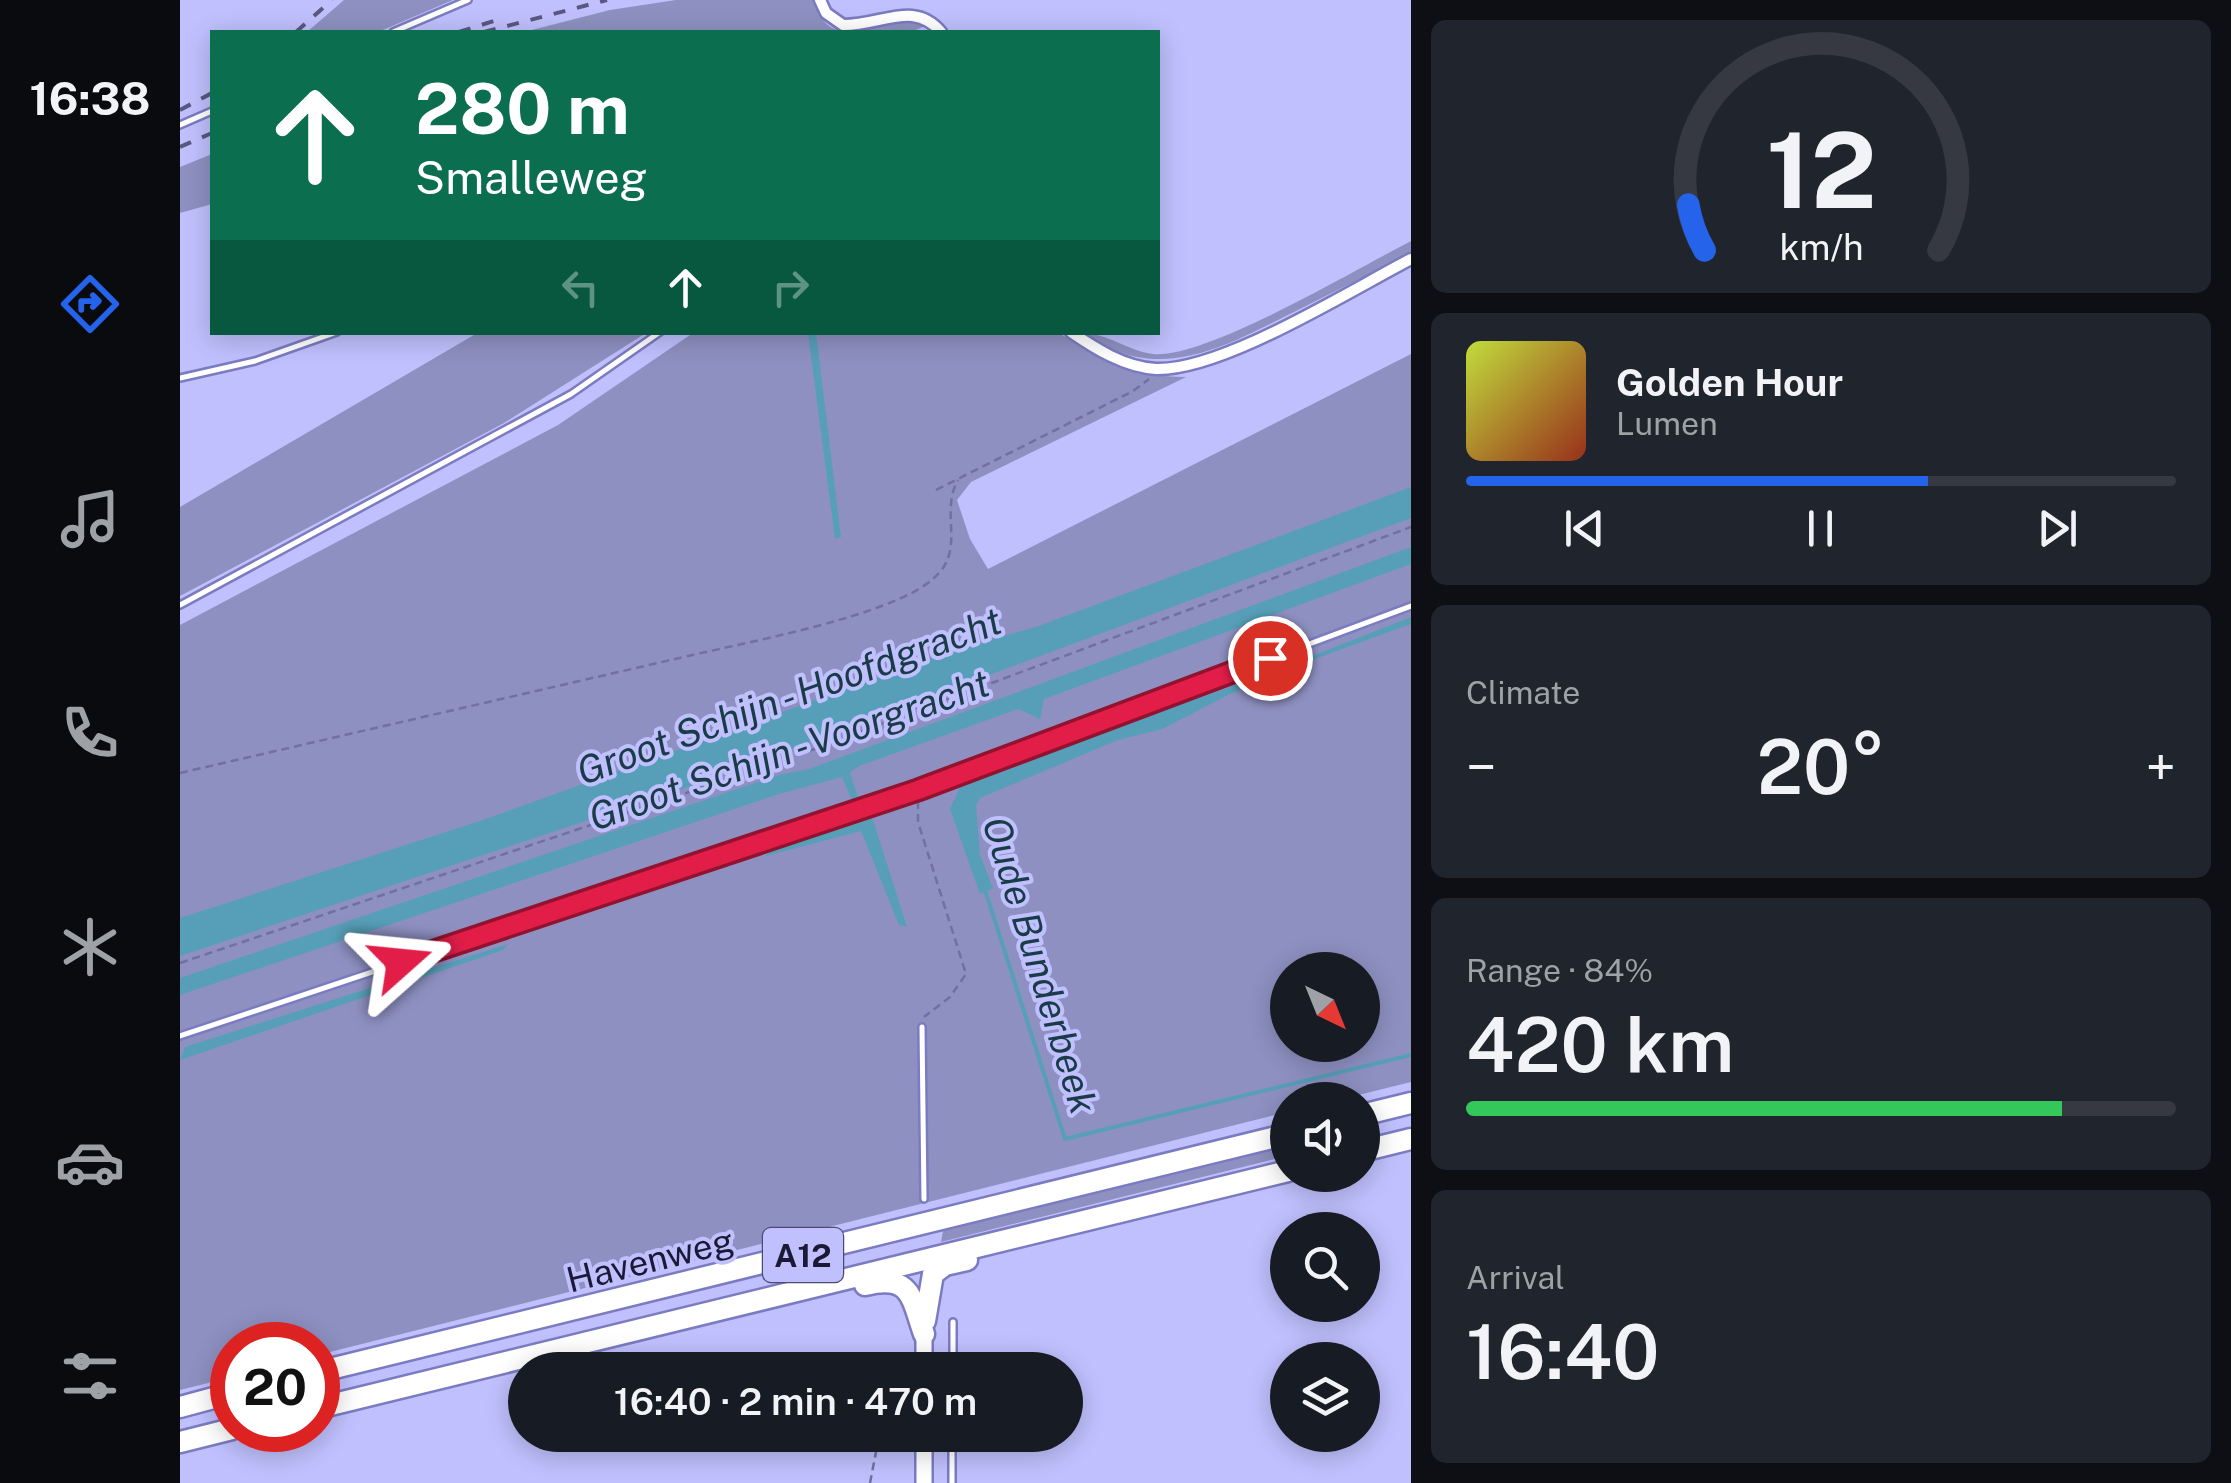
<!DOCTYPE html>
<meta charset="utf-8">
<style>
:root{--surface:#171b24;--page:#20242c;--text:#f1f3f6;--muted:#9ea1a6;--line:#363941;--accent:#2563eb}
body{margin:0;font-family:"Public Sans",sans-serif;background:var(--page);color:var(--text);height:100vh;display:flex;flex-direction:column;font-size:38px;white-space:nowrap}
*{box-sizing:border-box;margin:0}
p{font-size:32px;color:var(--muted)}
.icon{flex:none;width:55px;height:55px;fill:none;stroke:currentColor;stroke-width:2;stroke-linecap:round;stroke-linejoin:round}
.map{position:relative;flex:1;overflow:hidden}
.side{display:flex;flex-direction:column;gap:20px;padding:20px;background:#0d0f14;width:820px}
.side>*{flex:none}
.guide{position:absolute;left:30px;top:30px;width:950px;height:305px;border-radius:0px;box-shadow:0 5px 25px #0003;background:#0b6e4f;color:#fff;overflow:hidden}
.needle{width:65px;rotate:137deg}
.fabs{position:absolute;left:1090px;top:952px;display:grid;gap:20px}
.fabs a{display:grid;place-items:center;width:110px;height:110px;border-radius:50%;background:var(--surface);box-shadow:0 5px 25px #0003;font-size:50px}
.speed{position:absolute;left:30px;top:1322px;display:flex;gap:20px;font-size:50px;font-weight:700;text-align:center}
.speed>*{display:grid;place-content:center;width:130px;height:130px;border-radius:50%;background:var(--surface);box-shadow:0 5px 25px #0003;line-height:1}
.speed .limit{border:15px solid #d22;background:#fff;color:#111}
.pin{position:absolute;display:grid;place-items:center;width:85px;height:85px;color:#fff;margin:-42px;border:5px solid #fff;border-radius:50%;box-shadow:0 2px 10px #0007}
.me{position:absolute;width:110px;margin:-55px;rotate:72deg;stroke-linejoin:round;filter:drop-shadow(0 0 8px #0008)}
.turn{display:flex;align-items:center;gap:35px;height:210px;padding:0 40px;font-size:45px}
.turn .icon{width:130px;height:130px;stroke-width:2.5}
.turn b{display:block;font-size:70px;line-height:85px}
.lanes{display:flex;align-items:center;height:95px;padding:0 40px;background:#0003;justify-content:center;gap:50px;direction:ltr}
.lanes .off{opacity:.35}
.big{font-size:75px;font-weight:600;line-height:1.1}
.side .tile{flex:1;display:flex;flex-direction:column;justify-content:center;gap:15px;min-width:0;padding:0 35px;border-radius:15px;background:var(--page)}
.side .dial{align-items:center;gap:0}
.dial svg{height:260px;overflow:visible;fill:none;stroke:var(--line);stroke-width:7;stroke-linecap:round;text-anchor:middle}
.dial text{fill:var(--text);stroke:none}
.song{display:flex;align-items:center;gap:30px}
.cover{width:120px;height:120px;border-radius:15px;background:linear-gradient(135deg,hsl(70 70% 55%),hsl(10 70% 35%))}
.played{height:10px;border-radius:5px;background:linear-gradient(90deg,var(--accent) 65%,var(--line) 65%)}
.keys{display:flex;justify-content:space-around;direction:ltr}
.heat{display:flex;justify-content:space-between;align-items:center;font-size:55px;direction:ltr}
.charge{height:15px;border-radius:8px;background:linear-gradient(90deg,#34c759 84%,var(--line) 0)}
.trip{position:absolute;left:328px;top:1352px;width:575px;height:100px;border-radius:50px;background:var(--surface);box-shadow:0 5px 25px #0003;font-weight:600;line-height:100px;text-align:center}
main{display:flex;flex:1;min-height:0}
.dock{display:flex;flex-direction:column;width:180px;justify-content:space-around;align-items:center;background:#090b0e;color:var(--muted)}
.dock .icon{width:70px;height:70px}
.dock .active{color:var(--accent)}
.dock b{font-size:45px;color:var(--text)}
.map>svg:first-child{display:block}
.green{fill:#8e90c1;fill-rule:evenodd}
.water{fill:#579fb8}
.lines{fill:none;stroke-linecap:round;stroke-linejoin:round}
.stream{stroke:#579fb8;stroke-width:4}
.lane-casing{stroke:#7b7bc1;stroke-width:10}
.street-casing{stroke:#7b7bc1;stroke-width:15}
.secondary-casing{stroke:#7b7bc1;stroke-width:20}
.highway-casing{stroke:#7b7bc1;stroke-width:25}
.path{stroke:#71719f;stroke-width:2.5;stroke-dasharray:8 5;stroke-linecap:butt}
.lane{stroke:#fff;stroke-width:5}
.street{stroke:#fff;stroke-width:10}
.secondary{stroke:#fff;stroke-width:15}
.highway{stroke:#fff;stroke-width:20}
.rail{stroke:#585881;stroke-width:4;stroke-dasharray:12 12;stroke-linecap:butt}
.route-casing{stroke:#92132f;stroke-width:25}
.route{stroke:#e11d48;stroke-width:18}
.labels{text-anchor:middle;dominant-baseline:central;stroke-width:8;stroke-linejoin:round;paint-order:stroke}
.shield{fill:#bfc0fd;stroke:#4c4c72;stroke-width:2.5}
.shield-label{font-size:32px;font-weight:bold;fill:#1b1a36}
.street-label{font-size:35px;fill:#1b1a36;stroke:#bfc0fd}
.water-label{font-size:38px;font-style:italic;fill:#1a3c48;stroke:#bfc0fd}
</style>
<main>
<nav class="dock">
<b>16:38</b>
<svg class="icon active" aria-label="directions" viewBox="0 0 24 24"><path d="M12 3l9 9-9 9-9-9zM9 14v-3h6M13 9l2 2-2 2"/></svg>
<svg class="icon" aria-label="music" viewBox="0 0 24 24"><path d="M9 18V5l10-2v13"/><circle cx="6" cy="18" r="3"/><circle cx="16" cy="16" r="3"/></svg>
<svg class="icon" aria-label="phone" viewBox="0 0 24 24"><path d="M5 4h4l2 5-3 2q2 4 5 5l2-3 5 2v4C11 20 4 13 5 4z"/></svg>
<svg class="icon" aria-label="climate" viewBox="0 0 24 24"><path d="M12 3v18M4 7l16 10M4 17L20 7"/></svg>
<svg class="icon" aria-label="car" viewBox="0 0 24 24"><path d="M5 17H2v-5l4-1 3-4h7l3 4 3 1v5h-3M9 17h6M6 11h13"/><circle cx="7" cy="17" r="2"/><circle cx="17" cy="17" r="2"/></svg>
<svg class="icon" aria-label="filters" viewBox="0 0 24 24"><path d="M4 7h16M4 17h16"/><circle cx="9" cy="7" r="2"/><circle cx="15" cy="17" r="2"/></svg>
</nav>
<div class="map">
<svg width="1231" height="1483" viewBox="0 0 1231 1483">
<rect width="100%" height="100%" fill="#bfc0fd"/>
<!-- green -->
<g class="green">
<polygon points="164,0 273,0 198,32 127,32"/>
<path d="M 496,0 L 634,0 C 650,55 689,22 724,10 L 750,24 L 731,32 L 344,32 L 430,10 Z"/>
<polygon points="32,154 32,204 0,213 0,167"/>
<path d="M 1231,241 L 1231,253 C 1192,273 1153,292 1114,312 C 1040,349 979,385 900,333 C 927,332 947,351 973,354 C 1026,359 1178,268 1231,241 Z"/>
<polygon points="299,332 466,333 324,423 0,596 0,507"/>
<path d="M 513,333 L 879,333 C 919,359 957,377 1006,377 L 791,482 L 777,500 L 790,539 L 808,569 L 1231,354 L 1231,1082 L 1158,1100 L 1108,1100 L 1107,1112 L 138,1355 L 138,1345 L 52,1345 L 52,1377 L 0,1390 L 0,625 L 378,425 ZM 1108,970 L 1182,970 L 1182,1045 L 1108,1045 Z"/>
<polygon points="1107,1145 1107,1156 761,1242 763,1231"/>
</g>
<!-- water -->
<g class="water">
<polygon points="628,333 636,333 661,537 655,539"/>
<polygon points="1231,487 1231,518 516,784 0,956 0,918 300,821 780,648 856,627"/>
<polygon points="1231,547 1231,564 864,699 860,719 838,709 679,766 670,772 678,798 672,800 662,777 599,794 0,995 0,978 599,775 629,769"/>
<polygon points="1231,617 1231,624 1140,657 1048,695 982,729 938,740 800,798 796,805 800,855 813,888 800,894 770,809 784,778 1074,679"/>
<polygon points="689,817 693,820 727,927 719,925 681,831 586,856 588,851"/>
<polygon points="328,944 323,950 0,1060 5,1047"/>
</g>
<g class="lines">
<!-- stream -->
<polyline class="stream" points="804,887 885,1139 1231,1055"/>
<!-- lane casing -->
<g class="lane-casing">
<g id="lane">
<polyline points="213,32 288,0"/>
<polyline points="0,125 32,111"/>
<polyline points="0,378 75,361 157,332"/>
<polyline points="0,605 391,394 480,332"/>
<polyline points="742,1027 744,1199"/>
<polyline points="0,1036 738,790 1231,606"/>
<polyline points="773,1370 773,1322"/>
<polyline points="772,1483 772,1435"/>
</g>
</g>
<!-- street casing -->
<g class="street-casing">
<g id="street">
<path d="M 640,0 L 646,13 L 663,25 C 703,25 734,0 761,32"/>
<path d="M 891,332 C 916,349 944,367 976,369 C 1042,371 1169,291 1231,259"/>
</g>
</g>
<!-- secondary casing -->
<g class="secondary-casing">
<g id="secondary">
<polyline points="744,1334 744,1370"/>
<polyline points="744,1435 744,1483"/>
</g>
</g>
<!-- highway casing -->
<g class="highway-casing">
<g id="highway">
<polyline points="1182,1115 1231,1103"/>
<polyline points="1182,1151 1231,1139"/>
<path d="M 685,1285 C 731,1274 731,1296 744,1334"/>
<polyline points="745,1321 753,1274 765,1265 787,1260"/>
<polyline points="138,1372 1108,1134"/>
<polyline points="0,1407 52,1393"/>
<polyline points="138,1408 1108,1171"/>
<polyline points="0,1442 52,1429"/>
</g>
</g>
<!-- path -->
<g class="path">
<polyline points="756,490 953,391 969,379"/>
<path d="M 0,773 C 165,735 330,697 495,659 C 556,644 712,617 754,578 C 787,549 759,513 778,480"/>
<polyline points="738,801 738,822 786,974 770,997 744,1017"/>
<polyline points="0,963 613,757 1231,527"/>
<polyline points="690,1483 696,1452"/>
</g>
<!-- lane -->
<use href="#lane" class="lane"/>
<!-- street -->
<use href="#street" class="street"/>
<!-- secondary -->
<use href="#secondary" class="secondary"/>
<!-- highway -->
<use href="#highway" class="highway"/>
<!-- rail -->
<g class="rail">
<polyline points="116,32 152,0"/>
<polyline points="279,32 317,20"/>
<polyline points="304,32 427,0"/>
<polyline points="0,110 32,93"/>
<polyline points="0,147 32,133"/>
</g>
</g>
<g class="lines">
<!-- route casing -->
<g class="route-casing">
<polyline id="route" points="221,962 738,790 1090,658"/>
</g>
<!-- route -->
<use href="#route" class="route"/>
</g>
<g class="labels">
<!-- shield labels -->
<rect class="shield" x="583" y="1228" width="80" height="54" rx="8"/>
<g class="shield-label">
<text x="623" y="1255">A12</text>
</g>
<!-- street labels -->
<g class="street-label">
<text transform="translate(470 1260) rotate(-14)">Havenweg</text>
</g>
<!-- water labels -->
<g class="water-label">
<text transform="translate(609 696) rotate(-20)">Groot Schijn - Hoofdgracht</text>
<text transform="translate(609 750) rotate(-19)">Groot Schijn - Voorgracht</text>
<text transform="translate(860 965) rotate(73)">Oude Bunderbeek</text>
</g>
</g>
</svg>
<div class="fabs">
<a><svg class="needle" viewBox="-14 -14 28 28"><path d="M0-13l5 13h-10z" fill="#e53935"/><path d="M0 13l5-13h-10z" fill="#9ea1a6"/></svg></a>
<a><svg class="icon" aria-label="sound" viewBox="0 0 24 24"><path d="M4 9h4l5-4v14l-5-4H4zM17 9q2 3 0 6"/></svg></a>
<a><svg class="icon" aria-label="search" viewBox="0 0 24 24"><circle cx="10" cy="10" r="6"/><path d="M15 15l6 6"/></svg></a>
<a><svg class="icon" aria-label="layers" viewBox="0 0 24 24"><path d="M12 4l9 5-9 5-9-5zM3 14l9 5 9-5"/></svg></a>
</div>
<div class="speed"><div class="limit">20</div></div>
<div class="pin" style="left:1090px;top:658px;background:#d93025"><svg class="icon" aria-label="arrive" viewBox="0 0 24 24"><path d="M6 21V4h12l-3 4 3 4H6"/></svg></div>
<svg class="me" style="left:221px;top:962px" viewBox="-20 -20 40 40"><path d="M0-17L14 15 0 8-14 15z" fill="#e11d48" stroke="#fff" stroke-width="4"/></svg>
<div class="trip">16:40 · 2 min · 470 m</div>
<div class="guide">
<div class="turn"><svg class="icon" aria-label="ahead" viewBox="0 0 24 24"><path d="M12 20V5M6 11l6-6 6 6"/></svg><div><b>280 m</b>Smalleweg</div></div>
<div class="lanes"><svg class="icon off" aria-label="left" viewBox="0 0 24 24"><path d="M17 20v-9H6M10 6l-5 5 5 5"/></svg><svg class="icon" aria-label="ahead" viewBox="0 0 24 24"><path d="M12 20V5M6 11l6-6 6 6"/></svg><svg class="icon off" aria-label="right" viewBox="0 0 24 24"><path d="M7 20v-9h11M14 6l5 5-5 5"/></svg></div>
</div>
</div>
<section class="side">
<div class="tile dial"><svg viewBox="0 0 100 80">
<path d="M14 69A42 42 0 1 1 86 69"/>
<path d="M14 69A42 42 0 0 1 9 55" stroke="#2563eb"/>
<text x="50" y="56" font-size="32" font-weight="700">12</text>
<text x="50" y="72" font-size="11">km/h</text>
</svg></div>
<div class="tile">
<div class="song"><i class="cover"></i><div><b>Golden Hour</b><p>Lumen</p></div></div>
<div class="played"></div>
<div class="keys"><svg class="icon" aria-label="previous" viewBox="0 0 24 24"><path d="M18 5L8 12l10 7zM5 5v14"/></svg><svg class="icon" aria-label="pause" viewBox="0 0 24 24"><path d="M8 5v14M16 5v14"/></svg><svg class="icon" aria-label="next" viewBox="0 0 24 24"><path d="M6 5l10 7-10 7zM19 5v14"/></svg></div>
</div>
<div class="tile"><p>Climate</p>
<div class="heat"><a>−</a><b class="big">20°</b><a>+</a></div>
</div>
<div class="tile"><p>Range · 84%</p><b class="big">420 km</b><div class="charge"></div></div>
<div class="tile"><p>Arrival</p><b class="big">16:40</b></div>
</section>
</main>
